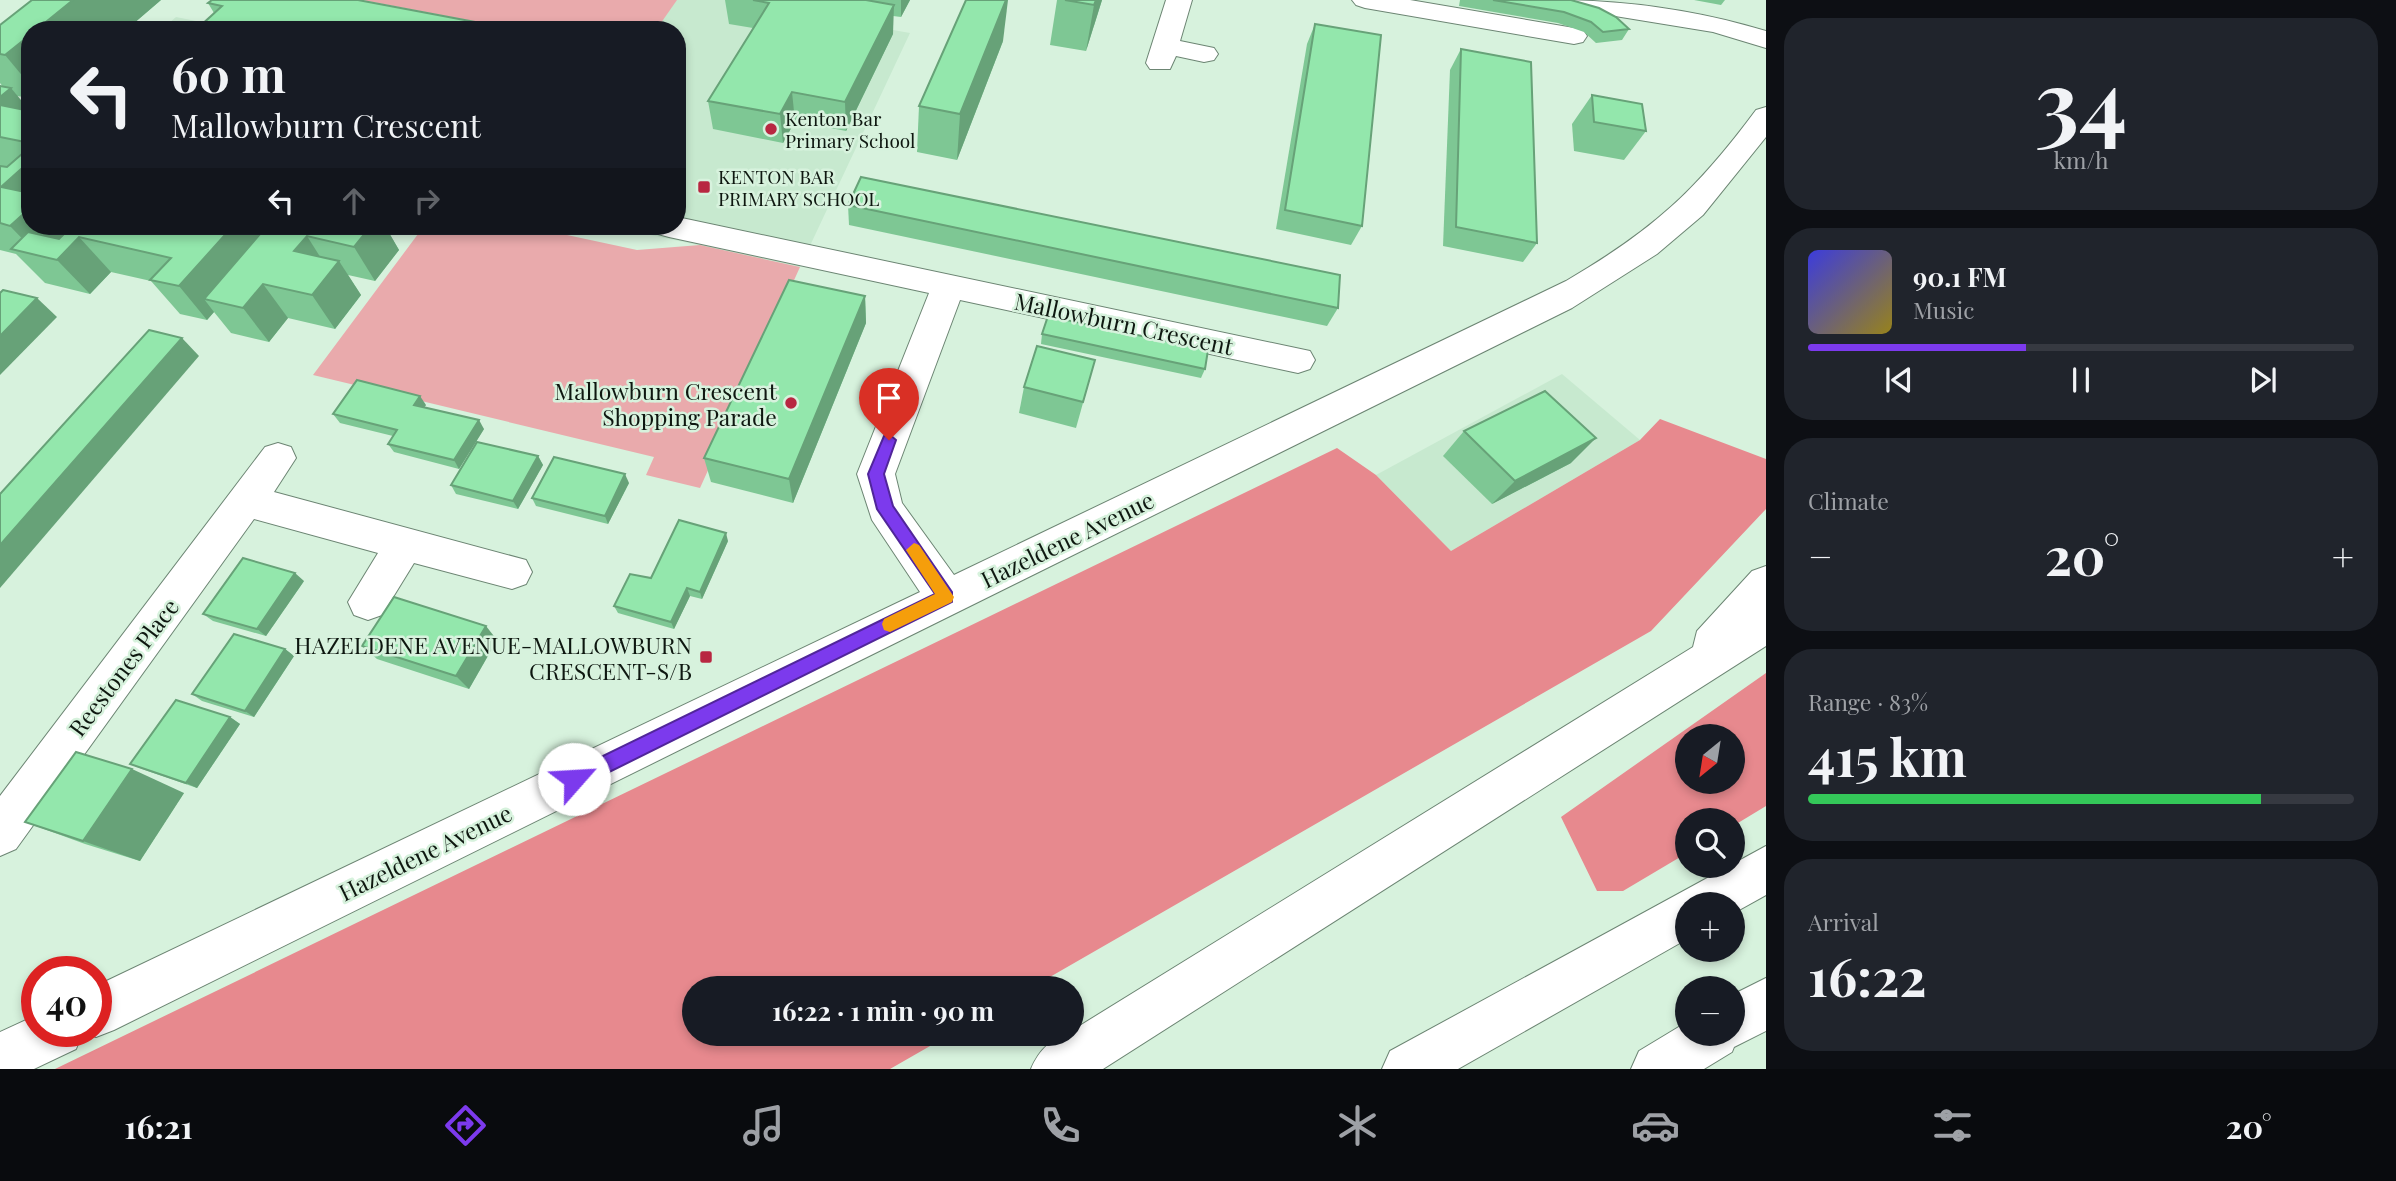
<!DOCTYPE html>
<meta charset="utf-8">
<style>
:root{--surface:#171b24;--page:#20242c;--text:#f1f3f6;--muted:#9ea1a6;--line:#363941;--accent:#7c3aed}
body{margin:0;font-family:"Playfair Display",serif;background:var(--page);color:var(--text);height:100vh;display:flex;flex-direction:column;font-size:26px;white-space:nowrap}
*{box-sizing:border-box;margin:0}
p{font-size:23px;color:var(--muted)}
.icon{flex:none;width:38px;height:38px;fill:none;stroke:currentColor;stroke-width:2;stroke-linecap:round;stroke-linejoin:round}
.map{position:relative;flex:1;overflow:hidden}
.details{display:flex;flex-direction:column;gap:18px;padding:18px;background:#0d0f14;width:630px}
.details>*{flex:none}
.banner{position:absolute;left:21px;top:21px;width:665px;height:214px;border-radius:28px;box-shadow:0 4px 10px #0003;background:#171b24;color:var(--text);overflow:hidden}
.needle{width:46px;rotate:210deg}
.tools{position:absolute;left:1675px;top:724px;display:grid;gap:14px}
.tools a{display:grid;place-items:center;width:70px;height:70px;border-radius:50%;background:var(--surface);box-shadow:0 4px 10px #0003;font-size:35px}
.speed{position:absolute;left:21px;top:956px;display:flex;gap:14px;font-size:35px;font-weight:700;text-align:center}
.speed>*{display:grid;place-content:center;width:91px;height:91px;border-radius:50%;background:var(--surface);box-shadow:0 4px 10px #0003;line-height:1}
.speed .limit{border:10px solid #d22;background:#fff;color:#111}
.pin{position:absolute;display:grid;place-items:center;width:60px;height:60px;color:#fff;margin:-72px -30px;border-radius:50% 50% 50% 0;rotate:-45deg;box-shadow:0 0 7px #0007}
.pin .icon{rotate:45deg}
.me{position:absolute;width:77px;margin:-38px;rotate:64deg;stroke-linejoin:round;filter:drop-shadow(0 0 5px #0008)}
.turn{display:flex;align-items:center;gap:24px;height:147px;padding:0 35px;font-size:32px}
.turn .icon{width:91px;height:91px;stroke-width:2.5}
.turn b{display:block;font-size:49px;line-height:60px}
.lanes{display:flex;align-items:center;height:66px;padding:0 35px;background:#0003;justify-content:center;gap:35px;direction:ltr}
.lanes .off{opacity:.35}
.big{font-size:52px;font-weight:700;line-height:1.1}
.details .card{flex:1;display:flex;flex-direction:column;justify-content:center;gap:10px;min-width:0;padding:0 24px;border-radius:28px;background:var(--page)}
.details .dial{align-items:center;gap:0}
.dial b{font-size:91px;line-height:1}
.song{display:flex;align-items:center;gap:21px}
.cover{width:84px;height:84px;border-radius:10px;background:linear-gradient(135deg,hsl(240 70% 55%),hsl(50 70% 35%))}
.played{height:7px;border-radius:4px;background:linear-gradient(90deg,var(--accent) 40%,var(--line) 40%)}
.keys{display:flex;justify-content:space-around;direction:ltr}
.heat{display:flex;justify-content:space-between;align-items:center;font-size:38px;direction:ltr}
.charge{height:10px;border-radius:5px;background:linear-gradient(90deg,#34c759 83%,var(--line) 0)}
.trip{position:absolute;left:682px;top:976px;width:402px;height:70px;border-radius:35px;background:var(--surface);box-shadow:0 4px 10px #0003;font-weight:700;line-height:70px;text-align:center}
.dock{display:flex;height:112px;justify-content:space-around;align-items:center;background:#090b0e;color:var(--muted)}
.dock .icon{width:49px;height:49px}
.dock .selected{color:var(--accent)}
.dock b{font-size:32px;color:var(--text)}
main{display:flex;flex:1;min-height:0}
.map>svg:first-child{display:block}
.built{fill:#c7e9cf}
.green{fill:#e9aaac}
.forest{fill:#e7898e;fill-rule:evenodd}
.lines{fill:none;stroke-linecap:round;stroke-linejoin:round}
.minor-casing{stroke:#6c8573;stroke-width:2}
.highway-casing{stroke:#6c8573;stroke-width:2}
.minor{fill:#fff;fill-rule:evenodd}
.highway{fill:#fff;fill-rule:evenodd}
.wall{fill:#7ec794}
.shaded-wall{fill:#67a278}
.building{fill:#93e7ac;stroke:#67a278;stroke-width:2}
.route{fill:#7c3aed;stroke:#51269a;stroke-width:2}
.slow{fill:#f59e0b}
.poi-dot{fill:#b82741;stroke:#d7f2dd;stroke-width:2.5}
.labels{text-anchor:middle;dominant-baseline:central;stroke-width:5;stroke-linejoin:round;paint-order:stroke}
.far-poi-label{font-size:19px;fill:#0e1710;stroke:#d7f2dd;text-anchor:start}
.street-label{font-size:23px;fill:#0e1710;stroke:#d7f2dd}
.poi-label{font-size:23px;fill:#0e1710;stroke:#d7f2dd;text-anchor:end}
</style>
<main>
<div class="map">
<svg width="1766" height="1069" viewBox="0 0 1766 1069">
<rect width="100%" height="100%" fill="#d7f2dd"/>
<!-- built -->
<g class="built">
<polygon points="238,0 823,0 814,16 910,33 800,267 609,226 677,226 677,30 161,30 176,17 211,24"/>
<polygon points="1562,374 1640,440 1451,551 1376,475"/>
</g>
<!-- green -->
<g class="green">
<polygon points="362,0 677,0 656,30 520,30"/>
<polygon points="424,226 525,226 637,250 700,245 800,267 700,488 646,475 654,457 313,375"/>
</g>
<!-- forest -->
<g class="forest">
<polygon points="1660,419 1766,459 1766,509 1651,631 1029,989 695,989 695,1034 951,1034 890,1069 55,1069 1337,448 1376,475 1451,551 1640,440"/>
<path d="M 1766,673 L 1766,806 L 1733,826 L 1732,821 L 1687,821 L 1687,853 L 1623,891 L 1597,891 L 1561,817 ZM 1687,737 L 1732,737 L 1732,782 L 1687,782 Z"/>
</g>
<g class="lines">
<!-- minor casing -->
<g class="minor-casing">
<g id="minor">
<polygon points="1166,0 1192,0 1180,41 1214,48 1218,54 1214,60 1204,62 1176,56 1170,69 1150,69 1146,63"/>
<polygon points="1352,0 1410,0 1574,28 1583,30 1587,36 1583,42 1574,44 1365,8 1356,5"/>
<path d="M 1553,0 C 1626,0 1696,10 1766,31 L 1766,48 L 1713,32 L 1566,8 L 1557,5 Z"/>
<path d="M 1766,107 L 1766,137 L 1703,215 L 1657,254 L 1572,308 L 114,1030 L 96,1037 L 83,1031 L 76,1049 L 34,1069 L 0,1069 L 0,1032 L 37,1015 L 37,1031 L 96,1031 L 96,986 L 920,592 L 872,520 L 857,474 L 929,293 L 669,237 L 658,234 L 654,226 L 677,226 L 677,217 L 1310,351 L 1315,360 L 1310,369 L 1298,373 L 960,300 L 895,474 L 902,503 L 954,575 L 1566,281 C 1653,230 1696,191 1756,110 Z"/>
<polygon points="278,443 291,447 296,458 274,492 526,560 532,572 526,584 512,589 414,563 382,615 368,620 354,615 348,602 378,553 254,519 16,849 0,856 0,796 265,447"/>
</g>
</g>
<!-- highway casing -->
<g class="highway-casing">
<g id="highway">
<path d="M 1766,566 L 1766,646 L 1103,1069 L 1031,1069 C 1038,1052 1053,1034 1073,1034 L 1073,1030 L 1693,647 L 1697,631 L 1752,571 Z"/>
<polygon points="1766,846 1766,895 1732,914 1732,905 1687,905 1687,939 1458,1069 1382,1069 1390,1051"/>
<polygon points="1766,978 1766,1031 1734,1047 1732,1052 1704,1069 1631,1069 1639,1051 1687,1022 1687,1034 1732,1034 1732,995"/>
</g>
</g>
<!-- minor -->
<use href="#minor" class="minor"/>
<!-- highway -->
<use href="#highway" class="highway"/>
</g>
<!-- wall -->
<g class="wall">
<polygon points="161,0 126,30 30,30 30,98 17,96 30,111 30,226 71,228 385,226 399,250 375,281 348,275 361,295 335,329 288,318 269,342 231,333 214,312 207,320 180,314 151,281 111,272 90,294 45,283 16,254 0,250 0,86 3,87 0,83 0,25"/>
<polygon points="725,0 910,0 901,17 893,16 893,34 846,131 795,121 783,143 713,129 708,101 753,28 729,24"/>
<polygon points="1057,0 1102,0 1086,51 1050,45"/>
<polygon points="1460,0 1571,0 1629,29 1622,40 1596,43 1584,32 1558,23 1459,6"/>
<polygon points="1694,0 1725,0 1721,5"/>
<polygon points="208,3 491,25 493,30 200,30 198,28 214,13"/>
<polygon points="1315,24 1362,226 1351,245 1276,229 1307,44"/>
<polygon points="1003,41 957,160 917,152 919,106"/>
<polygon points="1461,49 1537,243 1523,262 1443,246 1450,70"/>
<polygon points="1592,95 1646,131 1624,160 1574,151 1572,124"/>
<polygon points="848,205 1338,308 1327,326 849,225"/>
<polygon points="865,296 866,323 793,503 711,482 704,458"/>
<polygon points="1042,334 1205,369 1201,378 1041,344"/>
<polygon points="1095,360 1076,428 1019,413 1024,387"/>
<polygon points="426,405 424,407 484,429 459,469 394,452 388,444 393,436 340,423 333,414"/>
<polygon points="1464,431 1571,463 1492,504 1443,456"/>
<polygon points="538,456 543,465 518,509 456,494 451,485"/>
<polygon points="629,483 608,524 536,506 532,498"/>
<polygon points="728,541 702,599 690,596 674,629 618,613 614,606 651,578"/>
<polygon points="304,581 266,636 213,621 203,614"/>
<polygon points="497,640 469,689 377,659 362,646"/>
<polygon points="285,649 294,656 254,717 202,701 192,694"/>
<polygon points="230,717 240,724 197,788 142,769 130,764"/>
<polygon points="184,793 140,861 85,844 25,822"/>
</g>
<!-- shaded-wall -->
<g class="shaded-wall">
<polygon points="73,0 161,0 126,30 36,30"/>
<polygon points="901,0 910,0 901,17"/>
<polygon points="1006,0 1008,0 1003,41 957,160 960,114"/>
<polygon points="1096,0 1102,0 1086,51 1094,5"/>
<polygon points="894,5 893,34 846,131 845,102"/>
<polygon points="30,35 30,85 5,55"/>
<polygon points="11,88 30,111 30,134 0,113 0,97"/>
<polygon points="792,92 795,121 783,143 780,114"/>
<polygon points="21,169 30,179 30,226 69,226 74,231 39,256 10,226 1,187"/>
<polygon points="233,226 272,226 204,299 214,312 207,320 179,286"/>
<polygon points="358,226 385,226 399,250 375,281 354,247"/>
<polygon points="307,236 329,271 294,251"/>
<polygon points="79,237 111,272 90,294 57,260"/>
<polygon points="339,261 361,295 335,329 312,295"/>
<polygon points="263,284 288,318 269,342 243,308"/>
<polygon points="865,296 866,323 793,503 789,479"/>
<polygon points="37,298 57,317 0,375 0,336"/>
<polygon points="182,338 199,356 0,588 0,545"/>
<polygon points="420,396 426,405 419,414 414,405"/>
<polygon points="479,420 484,429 459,469 454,460"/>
<polygon points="1596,438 1571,463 1492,504 1515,481"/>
<polygon points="538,456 543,465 518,509 513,501"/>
<polygon points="625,474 629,483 608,524 605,516"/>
<polygon points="726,533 728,541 702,599 700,592"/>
<polygon points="295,573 304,581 266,636 257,629"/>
<polygon points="687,588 690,596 674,629 671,622"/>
<polygon points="486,626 497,640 469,689 456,676"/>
<polygon points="285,649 294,656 254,717 245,711"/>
<polygon points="230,717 240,724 197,788 186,783"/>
<polygon points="132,769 184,793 140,861 83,841"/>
</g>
<!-- building -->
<g class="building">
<polygon points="32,0 73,0 36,30 30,30 30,35 5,55 0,54 0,25"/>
<polygon points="212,0 358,0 491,25 487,30 209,30 198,28 222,6 208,3"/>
<polygon points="753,0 866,0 894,5 845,102 792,92 780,114 708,101 769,3"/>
<polygon points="966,0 1006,0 960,114 919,106"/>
<polygon points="1065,0 1096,0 1094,5"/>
<polygon points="1493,0 1571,0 1599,8 1616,17 1629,29 1603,32 1591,22 1564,12"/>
<polygon points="1315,24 1381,35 1362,226 1285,210"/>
<polygon points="1461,49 1531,62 1537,243 1456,227"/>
<polygon points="0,86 11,88 0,97"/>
<polygon points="1592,95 1642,104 1646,131 1594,122"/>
<polygon points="0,105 30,111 30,143 0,137"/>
<polygon points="30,147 30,171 21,169 1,187 30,193 30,208 10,226 0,223 0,166 7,167"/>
<polygon points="861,177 1340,275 1338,308 848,205"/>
<polygon points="72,226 233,226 179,286 150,280 171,258 79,237 57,260 11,249 28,232 59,239"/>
<polygon points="267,226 277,226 292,229 295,226 371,226 354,247 307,236 294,251 339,261 312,295 263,284 243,308 204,299"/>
<polygon points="789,280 865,296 789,479 704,458"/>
<polygon points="3,290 37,298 0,336 0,293"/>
<polygon points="1048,316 1208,350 1205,369 1042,334"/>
<polygon points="149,330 182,338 0,545 0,494"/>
<polygon points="1037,346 1095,360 1083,402 1024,387"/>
<polygon points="357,380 420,396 414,405 479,420 454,460 388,444 397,430 333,414"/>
<polygon points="1545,391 1596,438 1515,481 1464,431"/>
<polygon points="477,442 538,456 513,501 451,485"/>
<polygon points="554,457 625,474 605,516 532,498"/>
<polygon points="679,520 726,533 700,592 687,588 671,622 614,606 630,574 651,578"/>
<polygon points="243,558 295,573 257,629 203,614"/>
<polygon points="394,597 486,626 456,676 362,646"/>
<polygon points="234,634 285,649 245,711 192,694"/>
<polygon points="176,700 230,717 186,783 130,764"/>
<polygon points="76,752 132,769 83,841 25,822"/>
</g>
<!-- route -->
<polygon class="route" points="889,434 896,440 884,474 893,506 952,592 952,602 581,786 574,788 568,786 565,779 568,773 935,594 877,509 868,474 884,436"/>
<!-- slow -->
<polygon class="slow" points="914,543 919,545 954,597 952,602 890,632 884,630 882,624 884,619 935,594 906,550"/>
<!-- markers -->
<g class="poi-dot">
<circle cx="771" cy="129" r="7"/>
<rect x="697" y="180" width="14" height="14" rx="3.5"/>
<circle cx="791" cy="403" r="7"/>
<rect x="699" y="650" width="14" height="14" rx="3.5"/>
</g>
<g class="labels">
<!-- far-poi labels -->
<g class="far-poi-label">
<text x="785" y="118">Kenton Bar<tspan x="785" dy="22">Primary School</tspan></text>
<text x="718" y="176">KENTON BAR<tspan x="718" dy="22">PRIMARY SCHOOL</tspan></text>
</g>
<!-- street labels -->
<g class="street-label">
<text transform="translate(1124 323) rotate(12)">Mallowburn Crescent</text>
<text transform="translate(1067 539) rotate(-26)">Hazeldene Avenue</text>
<text transform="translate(123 667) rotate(-53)">Reestones Place</text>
<text transform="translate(425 852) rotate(-26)">Hazeldene Avenue</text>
</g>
<!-- poi labels -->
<g class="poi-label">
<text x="777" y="390">Mallowburn Crescent<tspan x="777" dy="26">Shopping Parade</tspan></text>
<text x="692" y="644">HAZELDENE AVENUE-MALLOWBURN<tspan x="692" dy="26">CRESCENT-S/B</tspan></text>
</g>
</g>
</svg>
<div class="tools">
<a><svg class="needle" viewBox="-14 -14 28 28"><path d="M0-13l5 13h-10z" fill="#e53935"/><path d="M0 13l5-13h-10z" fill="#9ea1a6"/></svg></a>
<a><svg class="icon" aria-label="search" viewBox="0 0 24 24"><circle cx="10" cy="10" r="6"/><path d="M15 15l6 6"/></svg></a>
<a>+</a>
<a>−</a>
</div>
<div class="speed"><div class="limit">40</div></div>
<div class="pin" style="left:889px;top:440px;background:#d93025"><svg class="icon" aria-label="arrive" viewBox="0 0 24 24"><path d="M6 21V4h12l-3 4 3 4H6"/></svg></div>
<svg class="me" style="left:574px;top:779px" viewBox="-20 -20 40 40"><circle r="19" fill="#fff"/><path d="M0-13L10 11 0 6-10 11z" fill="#7c3aed"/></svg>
<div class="trip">16:22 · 1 min · 90 m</div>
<div class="banner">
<div class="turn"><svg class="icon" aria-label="left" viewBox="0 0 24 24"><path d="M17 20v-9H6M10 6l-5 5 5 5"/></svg><div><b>60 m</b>Mallowburn Crescent</div></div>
<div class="lanes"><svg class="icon" aria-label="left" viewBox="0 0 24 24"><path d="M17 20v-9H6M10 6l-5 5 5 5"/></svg><svg class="icon off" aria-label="ahead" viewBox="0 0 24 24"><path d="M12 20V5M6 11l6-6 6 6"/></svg><svg class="icon off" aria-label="right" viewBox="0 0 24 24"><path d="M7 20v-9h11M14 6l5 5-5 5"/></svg></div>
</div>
</div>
<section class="details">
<div class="card dial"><b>34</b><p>km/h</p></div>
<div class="card">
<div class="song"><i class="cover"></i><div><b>90.1 FM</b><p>Music</p></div></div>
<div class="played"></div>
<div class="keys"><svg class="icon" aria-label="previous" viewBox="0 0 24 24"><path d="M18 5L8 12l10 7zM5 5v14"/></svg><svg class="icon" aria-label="pause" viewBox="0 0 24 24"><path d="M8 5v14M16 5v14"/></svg><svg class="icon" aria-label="next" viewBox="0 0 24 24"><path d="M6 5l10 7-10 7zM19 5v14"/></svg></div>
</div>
<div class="card"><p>Climate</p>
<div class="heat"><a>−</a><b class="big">20°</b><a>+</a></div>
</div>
<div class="card"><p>Range · 83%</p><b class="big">415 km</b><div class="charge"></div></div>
<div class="card"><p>Arrival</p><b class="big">16:22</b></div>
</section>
</main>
<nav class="dock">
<b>16:21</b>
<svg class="icon selected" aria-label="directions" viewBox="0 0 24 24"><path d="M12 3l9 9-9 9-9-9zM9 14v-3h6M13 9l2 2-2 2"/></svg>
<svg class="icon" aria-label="music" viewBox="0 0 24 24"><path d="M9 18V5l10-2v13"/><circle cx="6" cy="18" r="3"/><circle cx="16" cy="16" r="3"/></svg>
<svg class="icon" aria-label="phone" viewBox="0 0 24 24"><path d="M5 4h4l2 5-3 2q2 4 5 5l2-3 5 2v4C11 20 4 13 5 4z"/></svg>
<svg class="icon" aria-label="climate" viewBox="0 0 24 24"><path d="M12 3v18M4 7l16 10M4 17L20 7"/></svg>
<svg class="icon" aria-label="car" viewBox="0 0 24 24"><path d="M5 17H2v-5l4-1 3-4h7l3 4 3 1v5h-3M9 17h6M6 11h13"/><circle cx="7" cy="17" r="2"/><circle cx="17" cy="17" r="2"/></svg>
<svg class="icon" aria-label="filters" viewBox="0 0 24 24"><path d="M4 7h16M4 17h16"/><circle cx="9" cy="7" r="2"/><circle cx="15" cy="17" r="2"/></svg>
<b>20°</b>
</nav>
